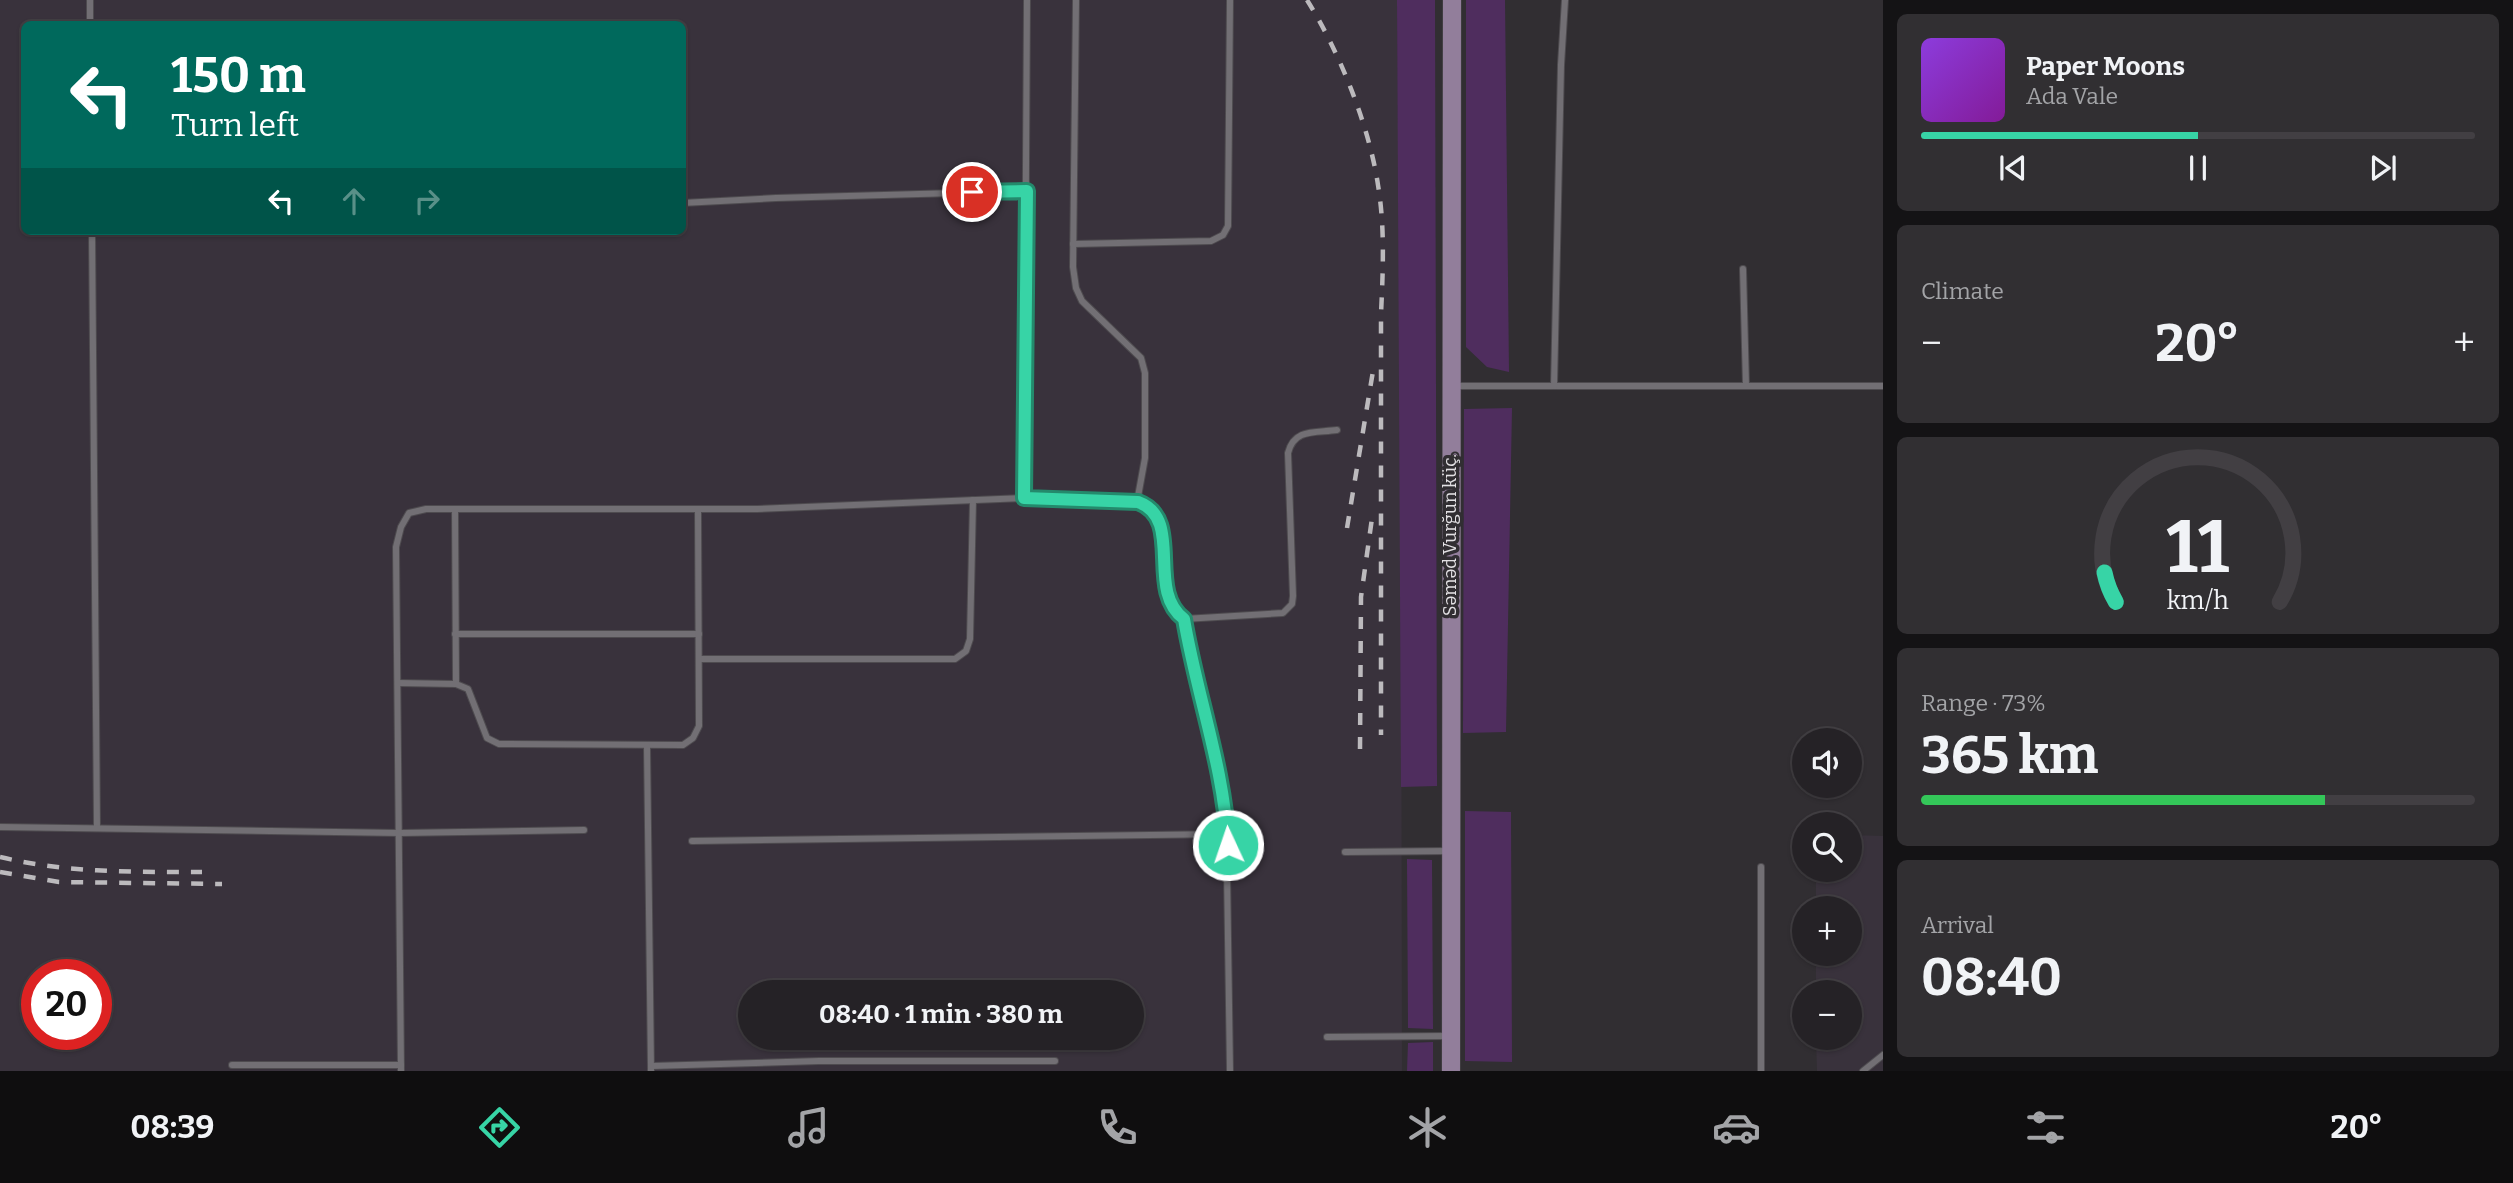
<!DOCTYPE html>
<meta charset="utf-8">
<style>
:root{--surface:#252226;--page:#312f32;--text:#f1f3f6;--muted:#a3a4a7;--line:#423f43;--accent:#37d4a6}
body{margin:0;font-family:Bitter,serif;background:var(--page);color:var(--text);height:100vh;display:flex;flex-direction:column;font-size:26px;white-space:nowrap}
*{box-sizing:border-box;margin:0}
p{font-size:23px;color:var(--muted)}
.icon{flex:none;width:38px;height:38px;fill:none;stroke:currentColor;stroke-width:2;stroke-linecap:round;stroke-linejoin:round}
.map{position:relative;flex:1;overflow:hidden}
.panel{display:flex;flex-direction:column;gap:14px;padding:14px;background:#141315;width:630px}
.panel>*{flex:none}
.guide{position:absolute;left:21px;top:21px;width:665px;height:214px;border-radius:10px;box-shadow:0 2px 5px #0004,0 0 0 2px var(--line);background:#00695c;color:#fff;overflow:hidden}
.controls{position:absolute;left:1792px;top:728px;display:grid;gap:14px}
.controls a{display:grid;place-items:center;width:70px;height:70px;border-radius:50%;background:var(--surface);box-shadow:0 2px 5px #0004,0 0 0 2px var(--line);font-size:35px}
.speed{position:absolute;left:21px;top:959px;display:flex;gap:14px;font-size:35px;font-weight:700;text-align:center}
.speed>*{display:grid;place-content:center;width:91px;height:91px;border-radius:50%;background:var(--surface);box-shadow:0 2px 5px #0004,0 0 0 2px var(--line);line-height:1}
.speed .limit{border:10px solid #d22;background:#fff;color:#111}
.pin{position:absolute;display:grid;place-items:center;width:60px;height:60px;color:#fff;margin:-30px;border:4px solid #fff;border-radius:50%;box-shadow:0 2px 7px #0007}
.me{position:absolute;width:77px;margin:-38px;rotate:357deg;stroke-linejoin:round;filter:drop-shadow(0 0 5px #0008)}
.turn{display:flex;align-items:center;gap:24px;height:147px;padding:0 35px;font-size:32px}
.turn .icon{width:91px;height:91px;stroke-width:2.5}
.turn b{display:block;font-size:49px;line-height:60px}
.lanes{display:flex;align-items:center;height:66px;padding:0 35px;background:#0003;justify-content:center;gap:35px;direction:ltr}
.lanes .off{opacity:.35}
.big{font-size:52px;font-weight:700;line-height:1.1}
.panel .widget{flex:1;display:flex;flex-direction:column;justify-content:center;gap:10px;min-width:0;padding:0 24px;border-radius:10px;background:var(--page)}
.panel .dial{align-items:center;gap:0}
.dial svg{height:182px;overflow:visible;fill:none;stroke:var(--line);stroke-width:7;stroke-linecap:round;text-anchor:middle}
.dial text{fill:var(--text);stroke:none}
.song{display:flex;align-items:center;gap:21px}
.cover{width:84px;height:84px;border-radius:10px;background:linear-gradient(135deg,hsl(270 70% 55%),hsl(290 70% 35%))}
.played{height:7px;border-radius:4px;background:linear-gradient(90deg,var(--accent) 50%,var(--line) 50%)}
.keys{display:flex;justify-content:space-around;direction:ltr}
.heat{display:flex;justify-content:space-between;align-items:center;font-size:38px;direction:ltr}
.charge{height:10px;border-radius:5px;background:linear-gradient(90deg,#34c759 73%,var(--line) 0)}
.trip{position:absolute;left:738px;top:980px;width:406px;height:70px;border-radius:35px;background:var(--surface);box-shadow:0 2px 5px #0004,0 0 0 2px var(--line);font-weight:700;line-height:70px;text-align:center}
.menu{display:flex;height:112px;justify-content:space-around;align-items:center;background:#0f0e0f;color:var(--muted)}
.menu .icon{width:49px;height:49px}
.menu .active{color:var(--accent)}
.menu b{font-size:32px;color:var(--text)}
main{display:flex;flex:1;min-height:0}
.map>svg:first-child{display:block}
.built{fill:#39323c;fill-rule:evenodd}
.green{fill:#4f2d5e}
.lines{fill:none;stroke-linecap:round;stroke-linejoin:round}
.service-casing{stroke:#4e4b4f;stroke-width:8}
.secondary-casing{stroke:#4e4b4f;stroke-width:19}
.service{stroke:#726f74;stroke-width:6}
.secondary{stroke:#927e9b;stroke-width:18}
.rail{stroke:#bcbabd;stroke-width:4.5;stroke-dasharray:12 12;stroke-linecap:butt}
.route-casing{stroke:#248a6c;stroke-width:18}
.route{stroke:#37d4a6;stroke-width:12}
.labels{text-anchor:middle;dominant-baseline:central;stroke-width:7;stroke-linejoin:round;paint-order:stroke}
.street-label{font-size:18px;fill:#e3e1e4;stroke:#312e32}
</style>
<main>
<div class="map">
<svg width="1883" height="1071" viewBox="0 0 1883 1071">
<rect width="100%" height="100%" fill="#312e32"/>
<!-- built -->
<g class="built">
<path d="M 0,0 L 1397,0 L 1401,490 L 1402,1071 L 0,1071 ZM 24,24 L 682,24 L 682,231 L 24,231 ZM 37,975 L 96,975 L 96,1034 L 37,1034 ZM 751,992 L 1132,992 L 1132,1038 L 751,1038 Z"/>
<polygon points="1850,835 1883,836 1883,1071 1817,1071 1816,1038 1850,1038 1850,992 1816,992 1816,954 1850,954 1850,908 1816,908 1816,870 1850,870"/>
</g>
<!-- green -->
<g class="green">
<polygon points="1397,0 1435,0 1437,786 1401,787"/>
<polygon points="1466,0 1505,0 1509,372 1487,367 1466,347"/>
<polygon points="1512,408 1506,732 1463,733 1464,409"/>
<polygon points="1465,811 1511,812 1512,1062 1465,1061"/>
<polygon points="1407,859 1432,860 1433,1029 1408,1028"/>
<polygon points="1433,1042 1433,1071 1407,1071 1408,1043"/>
</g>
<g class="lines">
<!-- service casing -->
<g class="service-casing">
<g id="service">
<polyline points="90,0 90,24"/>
<path d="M 1027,0 L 1024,498 L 1137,502 L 1148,506 C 1154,513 1160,521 1162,530 C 1170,560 1155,597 1184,619 L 1283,613 L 1292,604 L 1293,596 L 1288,453 C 1294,428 1316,433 1337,430"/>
<polyline points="1076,0 1073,267 1076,288 1082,301 1141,358 1145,373 1145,458 1137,502"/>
<polyline points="682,203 776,198 1027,191"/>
<polyline points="92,231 97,828"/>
<polyline points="1073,244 1211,241 1223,235 1228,226 1230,0"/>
<polyline points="1743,269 1746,386"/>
<polyline points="1455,386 1883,386"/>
<polyline points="1554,386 1561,65 1565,0"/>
<polyline points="455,509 456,684"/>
<polyline points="1184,619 1226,805 1230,1071"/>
<polyline points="455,634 699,634"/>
<polyline points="700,659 955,659 966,651 970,639 973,500"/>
<polyline points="398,683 456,684 468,689 487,738 499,744 683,745 693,738 699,726 698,509"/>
<polyline points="647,746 651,1071"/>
<polyline points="0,827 400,833 584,830"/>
<polyline points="692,841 1227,834"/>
<polyline points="1345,852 1449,851"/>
<polyline points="1761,867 1761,1071"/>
<polyline points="1327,1037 1449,1036"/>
<polyline points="232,1065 401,1065"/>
<polyline points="651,1066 819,1061 1055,1061"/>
<polyline points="401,1071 396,547 401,527 409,513 426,509 757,509 1024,498"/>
<polyline points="1863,1071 1883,1055"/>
</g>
</g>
<!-- secondary casing -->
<g class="secondary-casing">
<polyline id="secondary" points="1451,1071 1452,0"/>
</g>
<!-- service -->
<use href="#service" class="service"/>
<!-- secondary -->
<use href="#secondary" class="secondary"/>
<!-- rail -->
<g class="rail">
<path d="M 1307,0 C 1339,51 1369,125 1378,185 C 1385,227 1383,271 1381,314 L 1381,735"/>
<polyline points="1347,528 1374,365"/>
<polyline points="1360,749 1361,597 1373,511"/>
<path d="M 0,857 C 67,873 134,872 202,872"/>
<polyline points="0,872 59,882 222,884"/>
</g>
</g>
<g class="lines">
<!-- route casing -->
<g class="route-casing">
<path id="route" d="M 972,192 L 1027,191 L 1024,498 L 1138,502 C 1185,519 1145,590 1184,619 C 1197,696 1224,767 1228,845"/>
</g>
<!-- route -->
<use href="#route" class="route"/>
</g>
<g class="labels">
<!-- street labels -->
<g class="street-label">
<text transform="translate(1450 535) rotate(-90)">Səməd Vurğun küç.</text>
</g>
</g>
</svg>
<div class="controls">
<a><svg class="icon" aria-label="sound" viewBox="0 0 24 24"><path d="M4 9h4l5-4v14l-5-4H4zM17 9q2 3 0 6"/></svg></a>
<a><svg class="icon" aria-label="search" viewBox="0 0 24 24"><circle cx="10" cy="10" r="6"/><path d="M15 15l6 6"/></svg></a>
<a>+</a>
<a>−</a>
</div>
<div class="speed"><div class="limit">20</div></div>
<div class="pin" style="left:972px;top:192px;background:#d93025"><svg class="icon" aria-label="arrive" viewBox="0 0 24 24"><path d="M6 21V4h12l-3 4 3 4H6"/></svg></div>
<svg class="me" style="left:1228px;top:845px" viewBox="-20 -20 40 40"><circle r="17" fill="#37d4a6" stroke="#fff" stroke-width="3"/><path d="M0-11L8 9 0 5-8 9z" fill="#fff"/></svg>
<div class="trip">08:40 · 1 min · 380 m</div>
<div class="guide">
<div class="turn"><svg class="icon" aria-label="left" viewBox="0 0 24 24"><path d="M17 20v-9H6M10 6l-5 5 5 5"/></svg><div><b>150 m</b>Turn left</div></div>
<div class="lanes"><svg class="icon" aria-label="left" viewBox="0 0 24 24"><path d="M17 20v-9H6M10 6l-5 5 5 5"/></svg><svg class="icon off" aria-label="ahead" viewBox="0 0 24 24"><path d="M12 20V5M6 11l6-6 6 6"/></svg><svg class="icon off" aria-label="right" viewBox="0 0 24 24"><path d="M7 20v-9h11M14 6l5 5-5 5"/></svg></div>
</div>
</div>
<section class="panel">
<div class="widget">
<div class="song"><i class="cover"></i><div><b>Paper Moons</b><p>Ada Vale</p></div></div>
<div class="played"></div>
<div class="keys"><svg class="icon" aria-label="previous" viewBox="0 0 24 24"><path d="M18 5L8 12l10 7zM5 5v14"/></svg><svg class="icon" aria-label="pause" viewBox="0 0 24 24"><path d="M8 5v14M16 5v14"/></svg><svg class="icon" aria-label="next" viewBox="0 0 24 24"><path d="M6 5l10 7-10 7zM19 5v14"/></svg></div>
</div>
<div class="widget"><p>Climate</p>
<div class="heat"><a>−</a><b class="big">20°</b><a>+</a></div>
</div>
<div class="widget dial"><svg viewBox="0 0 100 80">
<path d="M14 69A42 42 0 1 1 86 69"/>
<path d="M14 69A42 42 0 0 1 9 56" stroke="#37d4a6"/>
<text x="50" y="56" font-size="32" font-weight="700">11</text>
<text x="50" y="72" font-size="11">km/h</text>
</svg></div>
<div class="widget"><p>Range · 73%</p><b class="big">365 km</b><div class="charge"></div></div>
<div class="widget"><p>Arrival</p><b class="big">08:40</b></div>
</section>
</main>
<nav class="menu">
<b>08:39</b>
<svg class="icon active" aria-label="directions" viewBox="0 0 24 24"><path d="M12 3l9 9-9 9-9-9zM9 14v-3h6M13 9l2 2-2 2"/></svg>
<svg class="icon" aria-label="music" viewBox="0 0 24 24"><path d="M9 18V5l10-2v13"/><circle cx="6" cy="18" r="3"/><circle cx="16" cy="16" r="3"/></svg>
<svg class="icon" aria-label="phone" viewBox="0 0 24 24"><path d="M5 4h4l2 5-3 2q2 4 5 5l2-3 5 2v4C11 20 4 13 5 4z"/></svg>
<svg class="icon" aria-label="climate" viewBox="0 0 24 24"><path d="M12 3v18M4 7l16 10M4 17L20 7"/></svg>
<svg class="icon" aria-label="car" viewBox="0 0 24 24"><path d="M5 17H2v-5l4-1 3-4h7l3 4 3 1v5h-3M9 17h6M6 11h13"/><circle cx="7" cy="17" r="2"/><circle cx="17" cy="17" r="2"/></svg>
<svg class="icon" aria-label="filters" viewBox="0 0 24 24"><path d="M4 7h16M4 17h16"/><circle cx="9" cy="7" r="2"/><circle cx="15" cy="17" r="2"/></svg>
<b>20°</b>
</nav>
